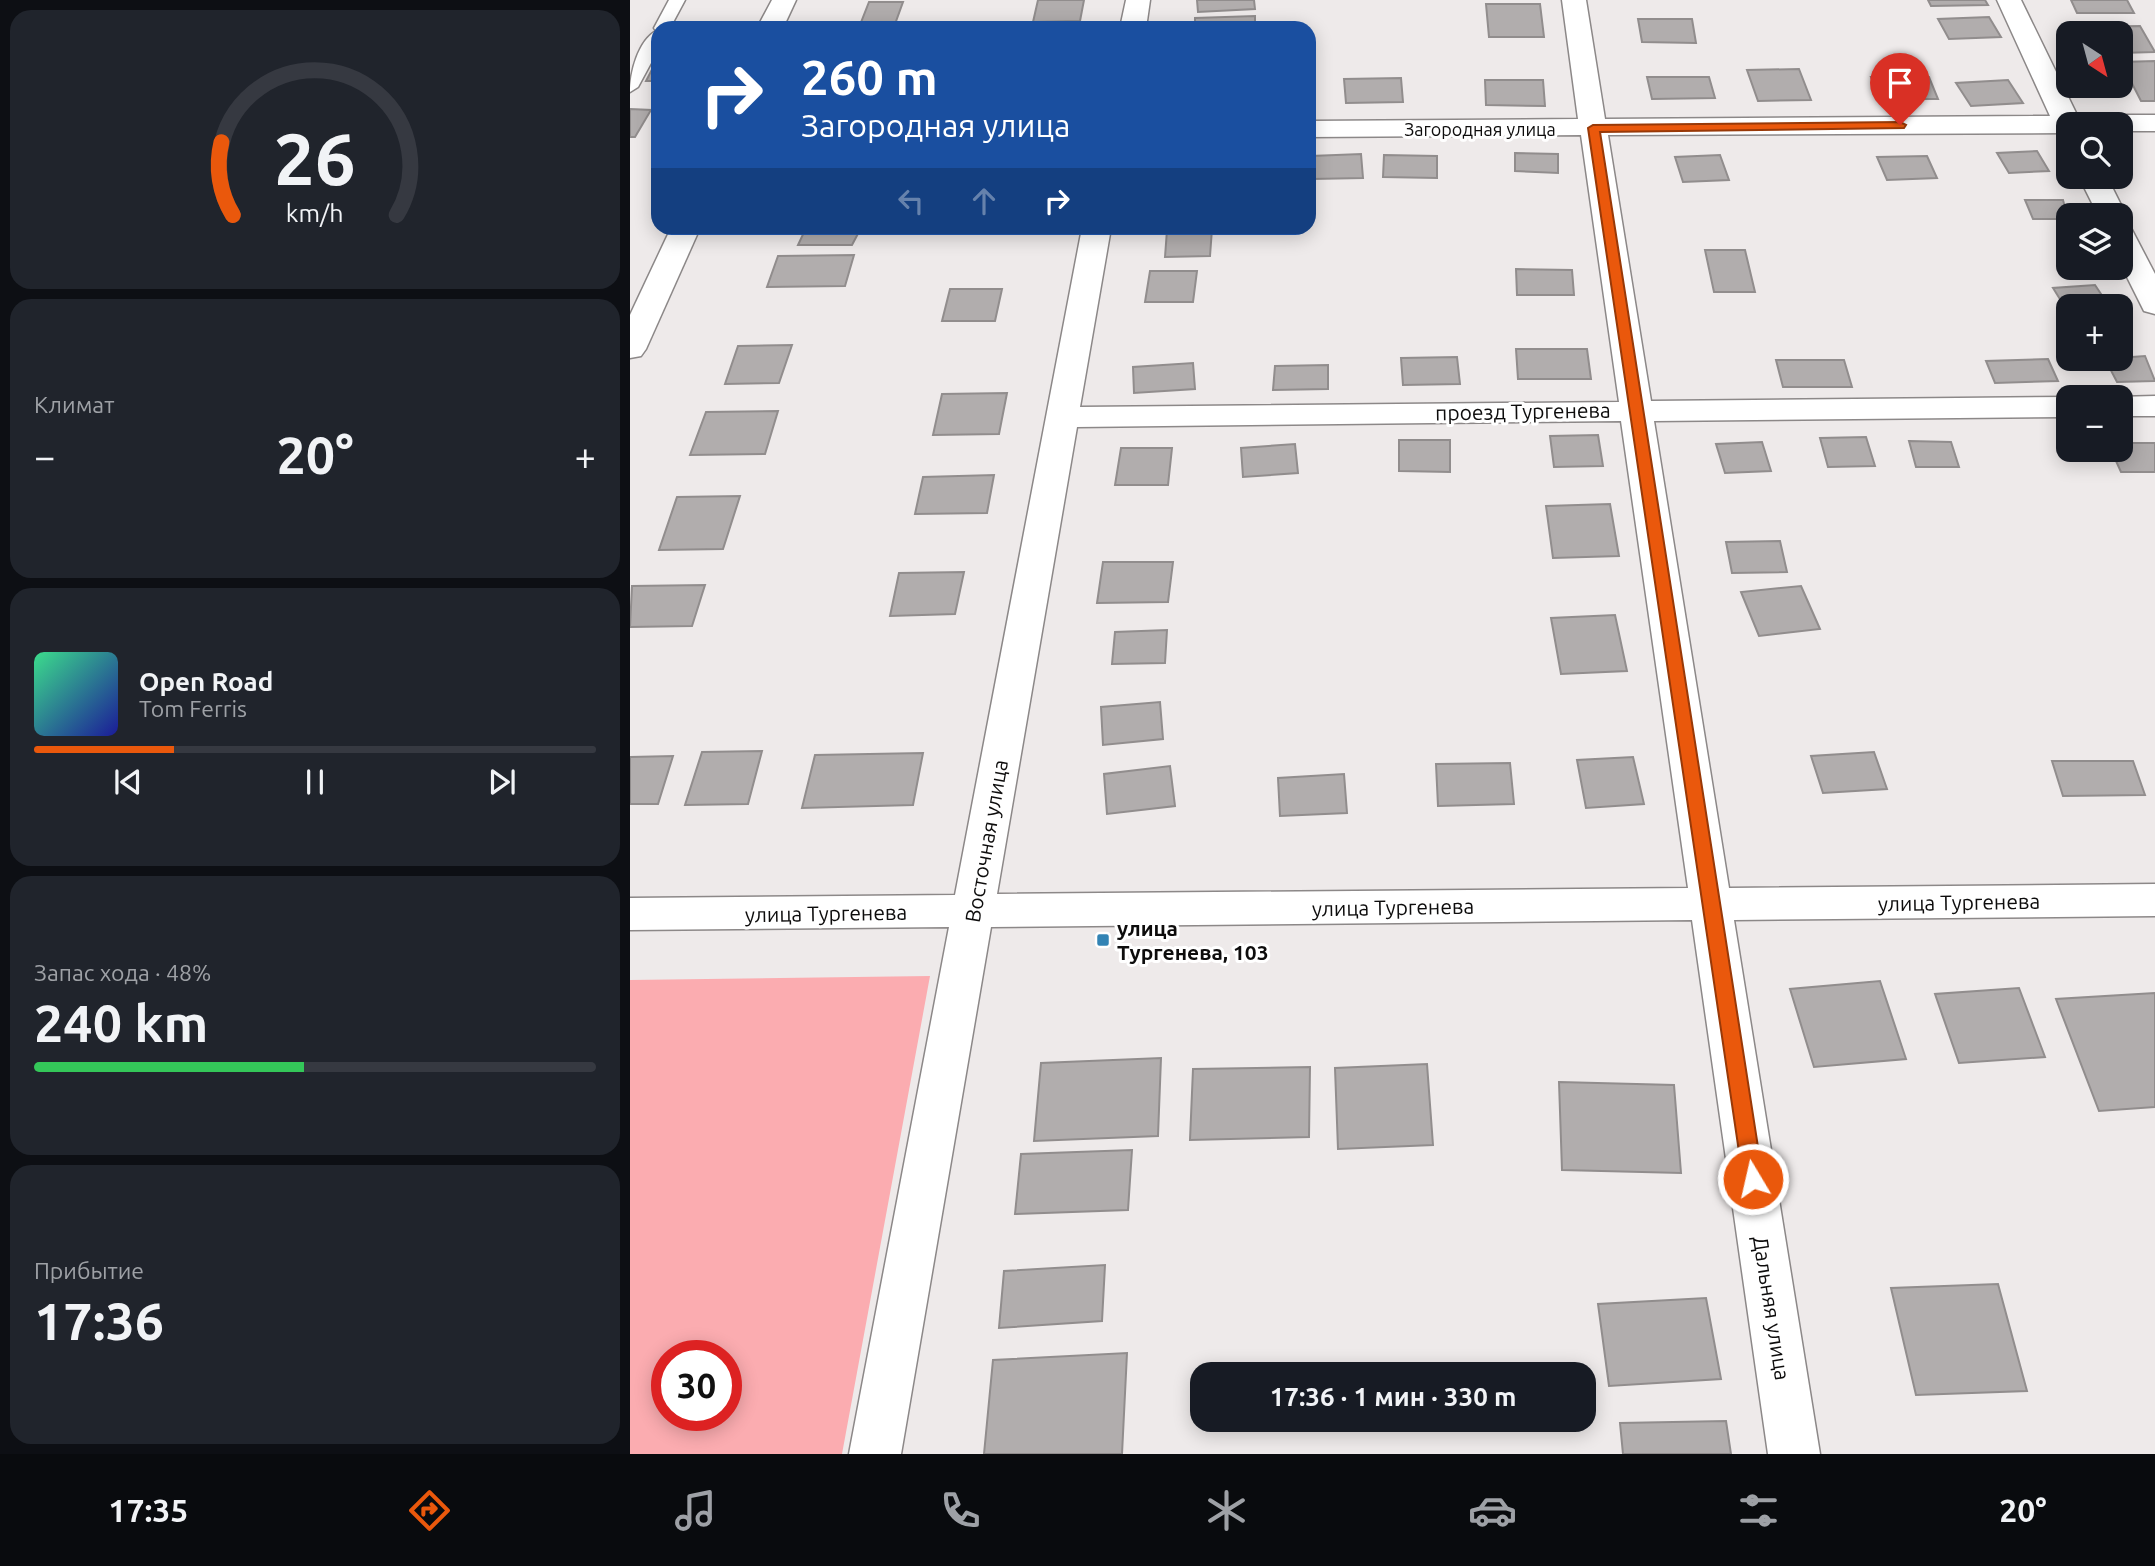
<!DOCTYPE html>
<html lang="ru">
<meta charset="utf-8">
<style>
:root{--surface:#171b24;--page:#20242c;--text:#f1f3f6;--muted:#9ea1a6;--line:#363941;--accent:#ea580c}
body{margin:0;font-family:Ubuntu,sans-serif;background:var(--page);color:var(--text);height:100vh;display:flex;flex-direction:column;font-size:26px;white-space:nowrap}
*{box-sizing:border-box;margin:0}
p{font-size:23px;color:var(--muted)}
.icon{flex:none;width:38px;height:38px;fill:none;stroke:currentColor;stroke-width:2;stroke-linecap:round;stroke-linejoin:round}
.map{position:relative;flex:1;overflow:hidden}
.drawer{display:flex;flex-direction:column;gap:10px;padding:10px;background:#0d0f14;width:630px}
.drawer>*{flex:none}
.hud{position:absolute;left:21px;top:21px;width:665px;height:214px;border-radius:21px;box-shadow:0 4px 18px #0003;background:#1a4fa0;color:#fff;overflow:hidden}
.needle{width:46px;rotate:144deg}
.controls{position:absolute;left:1426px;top:21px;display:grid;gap:14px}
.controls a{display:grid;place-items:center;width:77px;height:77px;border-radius:14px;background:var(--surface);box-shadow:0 4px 18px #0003;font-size:35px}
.speed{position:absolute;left:21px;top:1340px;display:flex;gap:14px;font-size:35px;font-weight:700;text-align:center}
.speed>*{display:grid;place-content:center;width:91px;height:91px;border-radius:50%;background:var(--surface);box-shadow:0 4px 18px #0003;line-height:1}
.speed .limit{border:10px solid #d22;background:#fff;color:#111}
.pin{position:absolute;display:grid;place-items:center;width:60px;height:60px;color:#fff;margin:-72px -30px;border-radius:50% 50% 50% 0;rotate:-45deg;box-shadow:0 0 7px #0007}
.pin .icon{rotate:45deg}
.me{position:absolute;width:77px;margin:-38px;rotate:351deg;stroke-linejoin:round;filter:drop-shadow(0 0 5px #0008)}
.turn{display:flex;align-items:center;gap:24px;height:147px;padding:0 35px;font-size:32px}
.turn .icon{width:91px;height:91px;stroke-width:2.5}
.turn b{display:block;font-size:49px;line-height:60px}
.lanes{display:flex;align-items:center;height:66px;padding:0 35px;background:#0003;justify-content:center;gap:35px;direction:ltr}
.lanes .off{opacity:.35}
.big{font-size:52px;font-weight:600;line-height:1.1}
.drawer .card{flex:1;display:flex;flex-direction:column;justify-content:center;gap:10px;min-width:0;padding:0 24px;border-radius:21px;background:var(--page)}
.drawer .dial{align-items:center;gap:0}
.dial svg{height:182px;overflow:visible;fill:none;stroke:var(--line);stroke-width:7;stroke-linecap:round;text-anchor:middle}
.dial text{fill:var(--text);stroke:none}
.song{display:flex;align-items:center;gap:21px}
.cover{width:84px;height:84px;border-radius:10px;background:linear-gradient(135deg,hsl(150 70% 55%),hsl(240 70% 35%))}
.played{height:7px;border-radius:4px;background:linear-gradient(90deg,var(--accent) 25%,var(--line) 25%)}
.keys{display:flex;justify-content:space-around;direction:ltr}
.heat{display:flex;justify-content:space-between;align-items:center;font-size:38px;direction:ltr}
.charge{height:10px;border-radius:5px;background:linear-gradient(90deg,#34c759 48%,var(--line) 0)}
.trip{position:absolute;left:560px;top:1362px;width:406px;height:70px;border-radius:21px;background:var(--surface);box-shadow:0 4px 18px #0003;font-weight:600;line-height:70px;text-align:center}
.menu{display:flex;height:112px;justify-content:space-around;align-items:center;background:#090b0e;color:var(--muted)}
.menu .icon{width:49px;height:49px}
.menu .current{color:var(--accent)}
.menu b{font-size:32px;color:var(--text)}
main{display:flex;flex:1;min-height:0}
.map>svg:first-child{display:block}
.green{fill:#fbacb0;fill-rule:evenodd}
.building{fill:#b1adad;stroke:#918d8d;stroke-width:2}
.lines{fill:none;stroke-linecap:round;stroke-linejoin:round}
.service-casing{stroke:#8c8888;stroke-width:3}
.minor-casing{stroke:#8c8888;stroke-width:3}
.service{fill:#fff;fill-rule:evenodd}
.minor{fill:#fff;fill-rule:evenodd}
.route{fill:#ea580c;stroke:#983908;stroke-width:2}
.poi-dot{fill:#3283b4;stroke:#fff;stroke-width:2.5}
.labels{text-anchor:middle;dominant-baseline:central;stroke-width:6;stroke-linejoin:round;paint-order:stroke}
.far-street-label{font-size:18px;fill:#0d0c0c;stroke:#fff}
.street-label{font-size:21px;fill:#0d0c0c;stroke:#fff}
.poi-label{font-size:21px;font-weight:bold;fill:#0d0c0c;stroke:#fff;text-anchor:start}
</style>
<main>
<section class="drawer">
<div class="card dial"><svg viewBox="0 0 100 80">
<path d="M14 69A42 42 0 1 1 86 69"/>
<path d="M14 69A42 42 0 0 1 9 37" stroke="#ea580c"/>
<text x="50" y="56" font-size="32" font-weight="700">26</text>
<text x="50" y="72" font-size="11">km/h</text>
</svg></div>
<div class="card"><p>Климат</p>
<div class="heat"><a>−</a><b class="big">20°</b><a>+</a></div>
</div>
<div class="card">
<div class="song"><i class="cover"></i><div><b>Open Road</b><p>Tom Ferris</p></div></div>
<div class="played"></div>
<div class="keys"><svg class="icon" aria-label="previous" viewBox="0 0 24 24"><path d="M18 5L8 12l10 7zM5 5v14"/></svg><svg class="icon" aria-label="pause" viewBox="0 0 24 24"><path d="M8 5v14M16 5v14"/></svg><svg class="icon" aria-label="next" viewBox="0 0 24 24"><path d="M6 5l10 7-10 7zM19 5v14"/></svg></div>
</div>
<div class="card"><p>Запас хода · 48%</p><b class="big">240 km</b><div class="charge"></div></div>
<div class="card"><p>Прибытие</p><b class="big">17:36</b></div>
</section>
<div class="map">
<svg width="1525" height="1454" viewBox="0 0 1525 1454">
<rect width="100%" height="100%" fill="#eeeaea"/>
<!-- green -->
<path class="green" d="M 300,976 L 212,1454 L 0,1454 L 0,980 ZM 96,1356 L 96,1416 L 37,1416 L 37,1356 Z"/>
<!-- building -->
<g class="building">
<polygon points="408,0 454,0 450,21 403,22"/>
<polygon points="567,0 624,0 625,9 568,12"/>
<polygon points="1298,0 1355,0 1358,5 1301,6"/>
<polygon points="1441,0 1497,0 1504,13 1447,13"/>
<polygon points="239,2 273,2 265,24 230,25"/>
<polygon points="856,4 910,4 914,37 859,37"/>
<polygon points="625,16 625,28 565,28 565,18"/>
<polygon points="1359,17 1371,37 1319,39 1308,19"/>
<polygon points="1008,19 1062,19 1066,43 1012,42"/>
<polygon points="1510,26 1525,52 1491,53 1491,33 1450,33 1447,27"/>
<polygon points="28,58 28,81 16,81"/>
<polygon points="1525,61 1525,101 1511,101 1491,62"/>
<polygon points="1169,69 1181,100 1128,101 1117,70"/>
<polygon points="1017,77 1079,77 1085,98 1022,99"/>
<polygon points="1241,77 1299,77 1308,99 1250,99"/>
<polygon points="771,78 773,102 716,103 714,79"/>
<polygon points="855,80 913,80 915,106 856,105"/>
<polygon points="1378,80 1393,103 1341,106 1326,83"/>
<polygon points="0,109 21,110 5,137 0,137"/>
<polygon points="1407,151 1419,171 1379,173 1367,153"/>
<polygon points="885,153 928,154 928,173 885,171"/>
<polygon points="731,154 733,178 682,179 681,156"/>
<polygon points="754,155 807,156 807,178 753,177"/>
<polygon points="1090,155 1099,180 1053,182 1045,157"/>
<polygon points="1297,156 1307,178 1257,180 1247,157"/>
<polygon points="1395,200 1433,200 1438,219 1403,219"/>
<polygon points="176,228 231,228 222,245 168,245"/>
<polygon points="582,229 580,256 535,257 537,230"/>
<polygon points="1075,250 1115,250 1125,292 1084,292"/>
<polygon points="224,255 215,286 137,287 148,256"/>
<polygon points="886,269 942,270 944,295 887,295"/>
<polygon points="520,271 567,271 563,302 515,302"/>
<polygon points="1465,285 1479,306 1438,306 1438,312 1423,288"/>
<polygon points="320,289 372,289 365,321 312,321"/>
<polygon points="162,345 149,383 95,384 108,346"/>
<polygon points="886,349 957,349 961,379 888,379"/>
<polygon points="1515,356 1525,381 1487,382 1475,359"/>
<polygon points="827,357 830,384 773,385 771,358"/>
<polygon points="1418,359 1428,381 1365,383 1356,361"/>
<polygon points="1146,360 1214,360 1222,387 1153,387"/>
<polygon points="563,363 565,389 504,393 503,367"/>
<polygon points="698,365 698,389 643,390 645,366"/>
<polygon points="377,393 369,434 303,435 312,394"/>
<polygon points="148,411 135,454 60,455 76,412"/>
<polygon points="968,435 973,466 924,467 920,436"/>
<polygon points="1236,437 1245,466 1198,467 1190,438"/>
<polygon points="769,440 820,440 820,472 769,471"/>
<polygon points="1279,441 1321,442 1329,467 1286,467"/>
<polygon points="1132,442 1141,471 1095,473 1086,444"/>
<polygon points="1491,443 1525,443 1525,472 1491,472 1481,450 1491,450"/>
<polygon points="665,444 668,473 613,477 611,448"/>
<polygon points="491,448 542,448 538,485 485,485"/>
<polygon points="364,475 357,513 285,514 293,477"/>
<polygon points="110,496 93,549 29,550 47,497"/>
<polygon points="980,504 989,556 923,558 916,506"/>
<polygon points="1150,541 1157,572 1102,573 1096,542"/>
<polygon points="473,562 543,562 538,602 467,603"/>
<polygon points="334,572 325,614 260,616 269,573"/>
<polygon points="75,585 62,626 0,627 2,586"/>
<polygon points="1171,586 1190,629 1129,636 1111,592"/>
<polygon points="985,615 997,671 931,674 921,618"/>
<polygon points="537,630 535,663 482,664 485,632"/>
<polygon points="530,702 533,739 473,745 471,707"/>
<polygon points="132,751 118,804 55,805 72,752"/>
<polygon points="1244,752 1257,789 1193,793 1181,756"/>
<polygon points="293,753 283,805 172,808 185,755"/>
<polygon points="43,756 28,804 0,804 0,757"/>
<polygon points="1003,757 1014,804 956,808 947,760"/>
<polygon points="1422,761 1503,761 1515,795 1433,796"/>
<polygon points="880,763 884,804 808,806 806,764"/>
<polygon points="540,766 545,806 477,814 474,774"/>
<polygon points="714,774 717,813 650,816 648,778"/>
<polygon points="1250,981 1276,1059 1184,1067 1160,989"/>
<polygon points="1389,988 1415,1057 1329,1063 1305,994"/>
<polygon points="1525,993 1525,1107 1469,1111 1426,999"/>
<polygon points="531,1058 528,1136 404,1141 411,1063"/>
<polygon points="797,1064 803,1145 708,1149 705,1068"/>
<polygon points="680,1067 679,1137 560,1140 563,1069"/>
<polygon points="929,1082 1044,1085 1051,1173 932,1170"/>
<polygon points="502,1150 498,1210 385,1214 391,1154"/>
<polygon points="475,1265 472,1321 369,1328 374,1271"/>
<polygon points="1368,1284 1397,1391 1286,1395 1261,1288"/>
<polygon points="1076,1298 1091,1379 979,1386 968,1304"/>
<polygon points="497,1353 492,1454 354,1454 363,1360"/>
<polygon points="1096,1421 1101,1454 993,1454 990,1423"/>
</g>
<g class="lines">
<!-- service casing -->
<g class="service-casing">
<path id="service" d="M 39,0 L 55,0 L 40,28 L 28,28 L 28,50 L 8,87 L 0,92 C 0,73 8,41 26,31 L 24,28 Z"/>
</g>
<!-- minor casing -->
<g class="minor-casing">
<g id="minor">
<polygon points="142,0 166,0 153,28 127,28"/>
<polygon points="496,0 520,0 516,28 490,28"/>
<path d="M 932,0 L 956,0 L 975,119 L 1420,116 L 1367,0 L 1391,0 L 1447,115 L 1525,115 L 1525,131 L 1491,131 L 1491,124 L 1438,124 L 1438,133 L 978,135 L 1021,401 L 1438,397 L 1438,417 L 1024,421 L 1099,888 L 1525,884 L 1525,916 L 1104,920 L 1190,1454 L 1138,1454 L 1062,920 L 361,927 L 271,1454 L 219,1454 L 319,927 L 0,930 L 0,898 L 325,895 L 452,228 L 481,228 L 450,407 L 989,402 L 951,135 L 679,137 L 679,121 L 948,119 ZM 991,421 L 1058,888 L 367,894 L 447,427 Z"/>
<polygon points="1449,177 1477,177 1496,215 1492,221 1491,215 1468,215"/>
<polygon points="1491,225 1501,228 1525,274 1525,314 1514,311 1491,265"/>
<polygon points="41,228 70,228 16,349 11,356 0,358 0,315"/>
<polygon points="1525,396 1525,416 1491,416 1491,397 1487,397"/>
</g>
</g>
<!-- service -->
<use href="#service" class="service"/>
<!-- minor -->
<use href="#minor" class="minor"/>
</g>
<!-- route -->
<polygon class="route" points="1270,122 1276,125 1274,128 970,132 1133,1179 1130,1185 1123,1188 1116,1185 1113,1179 958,128 963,125"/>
<!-- markers -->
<rect class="poi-dot" x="466" y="933" width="14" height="14" rx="3.5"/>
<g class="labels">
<!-- far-street labels -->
<g class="far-street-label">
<text x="850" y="129">Загородная улица</text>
</g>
<!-- street labels -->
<g class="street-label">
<text transform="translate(893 411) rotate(-1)">проезд Тургенева</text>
<text transform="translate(356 841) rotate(-80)">Восточная улица</text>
<text transform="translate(1329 902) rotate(-1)">улица Тургенева</text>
<text transform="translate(763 907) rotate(-1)">улица Тургенева</text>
<text transform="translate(196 913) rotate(-1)">улица Тургенева</text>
<text transform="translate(1142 1308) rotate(81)">Дальняя улица</text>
</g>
<!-- poi labels -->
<g class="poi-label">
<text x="487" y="928">улица<tspan x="487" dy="24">Тургенева, 103</tspan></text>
</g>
</g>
</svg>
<div class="controls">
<a><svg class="needle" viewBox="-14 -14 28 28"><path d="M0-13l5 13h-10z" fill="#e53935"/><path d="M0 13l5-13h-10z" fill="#9ea1a6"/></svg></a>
<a><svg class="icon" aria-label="search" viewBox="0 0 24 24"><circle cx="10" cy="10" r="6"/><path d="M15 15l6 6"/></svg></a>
<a><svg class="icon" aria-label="layers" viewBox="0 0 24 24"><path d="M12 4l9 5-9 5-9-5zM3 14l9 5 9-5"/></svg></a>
<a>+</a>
<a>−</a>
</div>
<div class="speed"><div class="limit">30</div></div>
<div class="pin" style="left:1270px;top:125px;background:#d93025"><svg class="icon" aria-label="arrive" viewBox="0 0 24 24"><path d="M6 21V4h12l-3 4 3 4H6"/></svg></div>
<svg class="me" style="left:1123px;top:1179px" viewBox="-20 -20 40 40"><circle r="17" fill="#ea580c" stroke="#fff" stroke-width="3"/><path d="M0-11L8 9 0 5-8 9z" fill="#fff"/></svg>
<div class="trip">17:36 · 1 мин · 330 m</div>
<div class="hud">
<div class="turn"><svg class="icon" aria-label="right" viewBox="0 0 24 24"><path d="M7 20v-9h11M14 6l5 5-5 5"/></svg><div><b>260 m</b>Загородная улица</div></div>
<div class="lanes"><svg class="icon off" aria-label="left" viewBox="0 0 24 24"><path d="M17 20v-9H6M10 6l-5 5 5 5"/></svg><svg class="icon off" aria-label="ahead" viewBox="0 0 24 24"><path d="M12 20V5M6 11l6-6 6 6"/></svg><svg class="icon" aria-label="right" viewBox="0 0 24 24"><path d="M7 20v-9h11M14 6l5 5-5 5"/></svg></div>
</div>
</div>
</main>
<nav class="menu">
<b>17:35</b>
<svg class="icon current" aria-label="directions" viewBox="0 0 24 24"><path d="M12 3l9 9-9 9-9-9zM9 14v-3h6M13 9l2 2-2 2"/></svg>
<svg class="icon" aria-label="music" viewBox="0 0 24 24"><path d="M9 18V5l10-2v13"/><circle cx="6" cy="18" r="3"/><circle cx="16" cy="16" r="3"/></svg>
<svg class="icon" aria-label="phone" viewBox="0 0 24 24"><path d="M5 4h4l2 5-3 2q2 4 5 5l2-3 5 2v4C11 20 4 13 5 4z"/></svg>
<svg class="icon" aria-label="climate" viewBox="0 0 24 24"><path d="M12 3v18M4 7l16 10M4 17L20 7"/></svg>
<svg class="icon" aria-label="car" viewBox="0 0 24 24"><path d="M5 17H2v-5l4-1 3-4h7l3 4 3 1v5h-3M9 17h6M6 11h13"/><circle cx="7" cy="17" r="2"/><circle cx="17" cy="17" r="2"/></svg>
<svg class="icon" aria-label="filters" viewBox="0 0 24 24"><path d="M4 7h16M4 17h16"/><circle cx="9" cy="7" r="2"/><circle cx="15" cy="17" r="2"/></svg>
<b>20°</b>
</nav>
